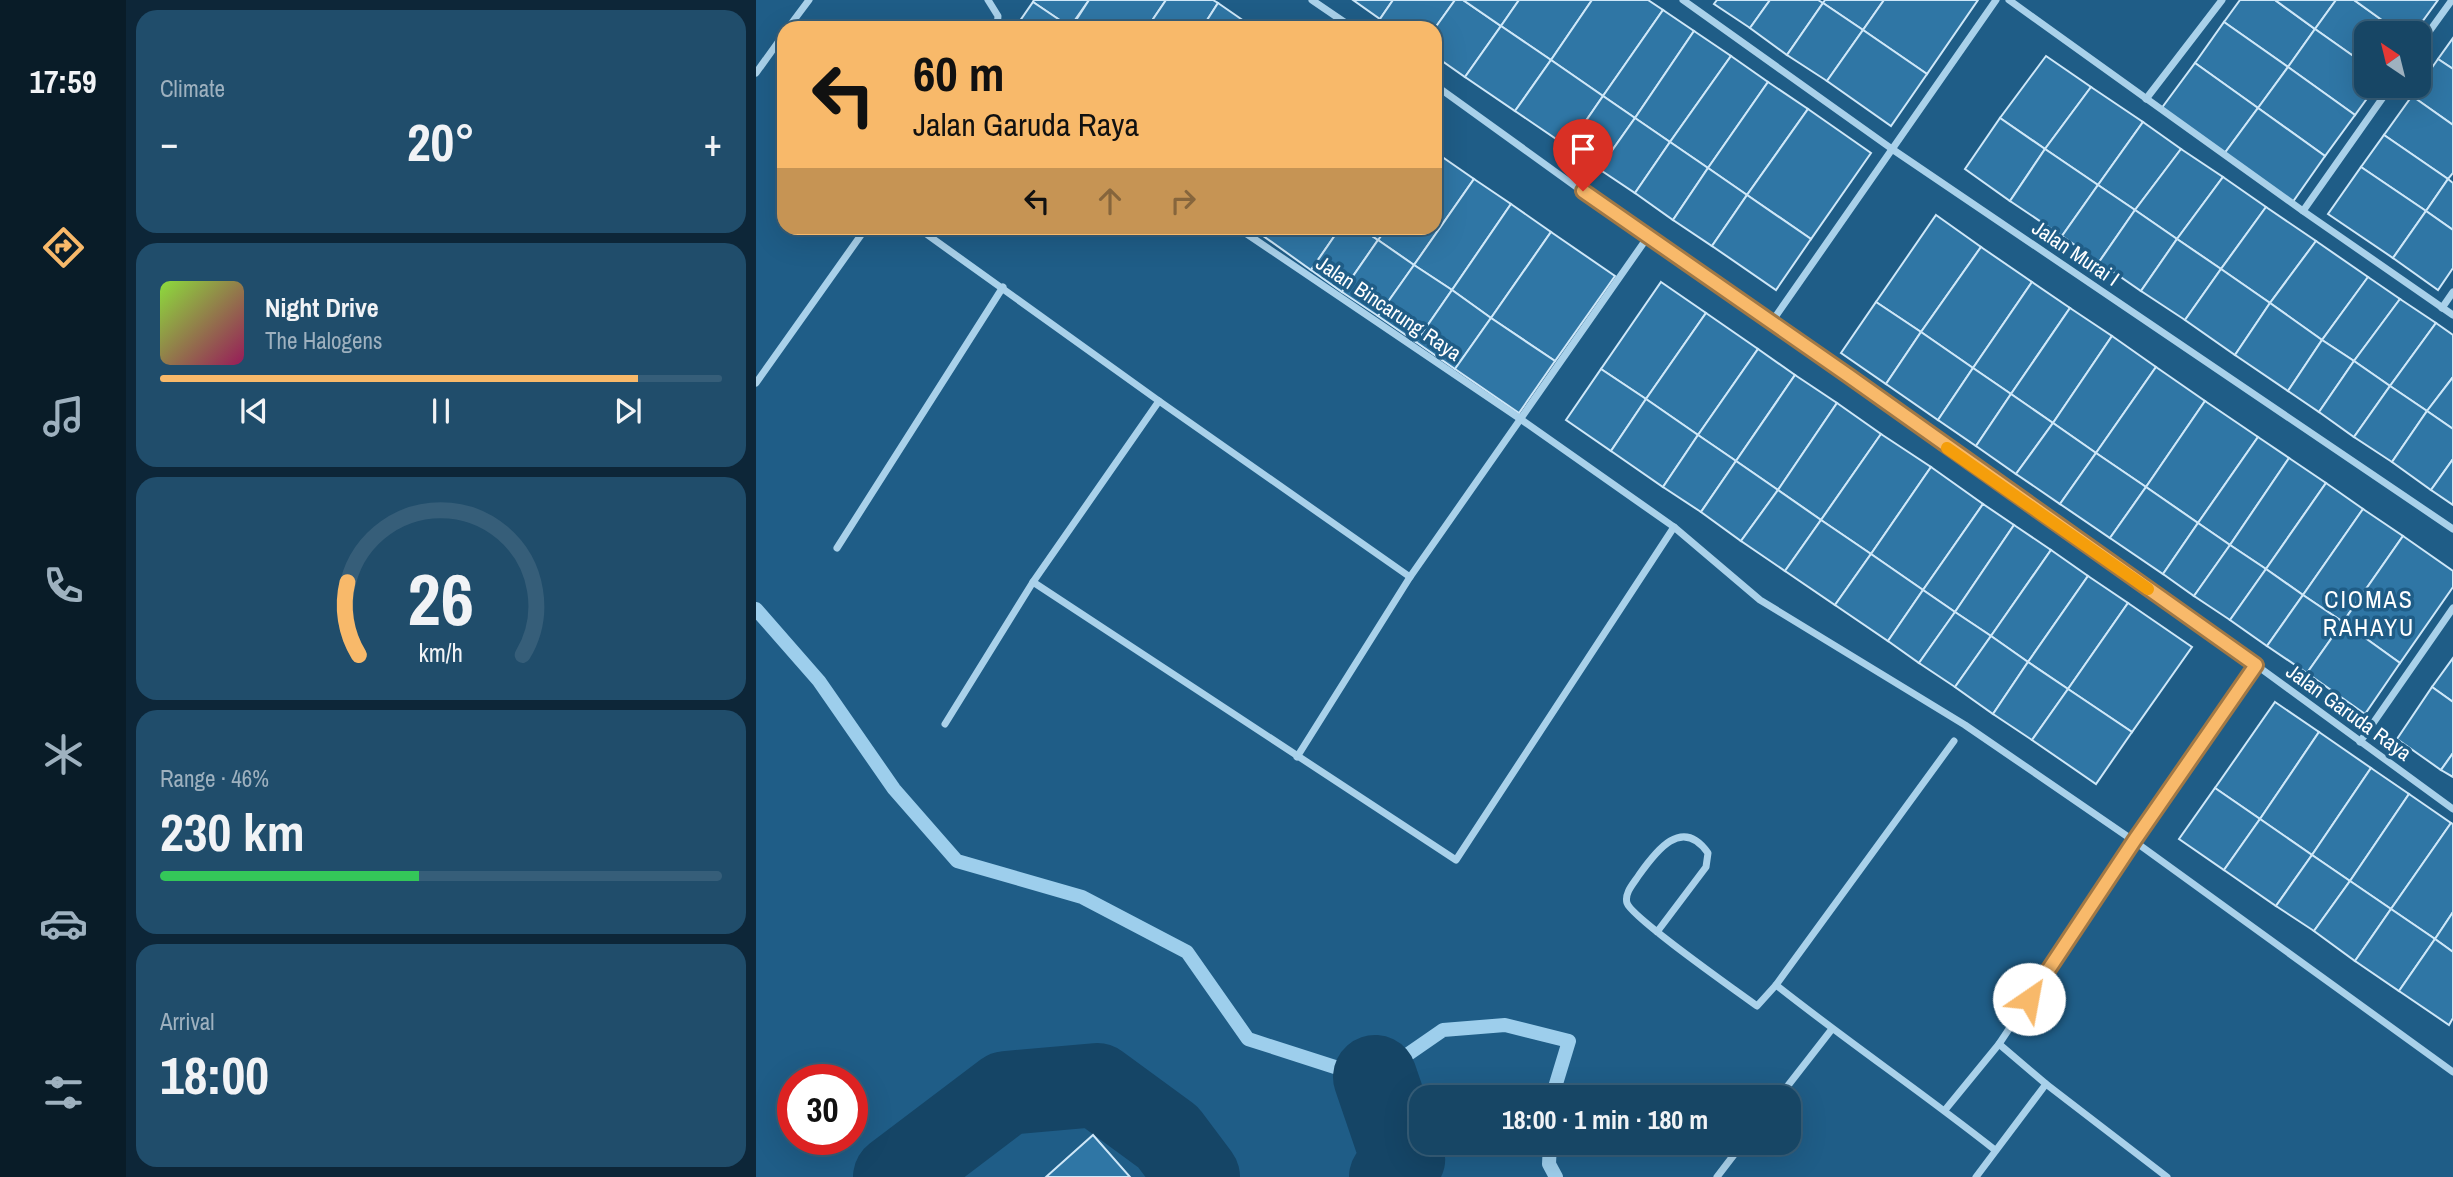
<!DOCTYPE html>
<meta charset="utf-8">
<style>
:root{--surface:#174665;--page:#204d6b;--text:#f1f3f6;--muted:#9eb1bf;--line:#365e79;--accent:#f8b96a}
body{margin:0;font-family:"Archivo Narrow",sans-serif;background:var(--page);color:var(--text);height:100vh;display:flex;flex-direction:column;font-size:26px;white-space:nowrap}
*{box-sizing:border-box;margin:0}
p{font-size:23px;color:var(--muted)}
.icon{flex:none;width:38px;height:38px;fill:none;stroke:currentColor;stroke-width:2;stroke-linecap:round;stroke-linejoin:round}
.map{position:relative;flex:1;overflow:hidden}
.sheet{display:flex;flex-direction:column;gap:10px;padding:10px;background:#0d2638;width:630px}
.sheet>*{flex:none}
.guide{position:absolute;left:21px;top:21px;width:665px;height:214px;border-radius:21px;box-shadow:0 7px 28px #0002,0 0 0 2px var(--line);background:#f8b96a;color:#111;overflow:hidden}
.needle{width:46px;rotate:325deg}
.buttons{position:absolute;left:1598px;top:21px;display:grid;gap:14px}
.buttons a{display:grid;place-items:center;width:77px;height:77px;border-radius:14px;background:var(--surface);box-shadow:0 7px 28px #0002,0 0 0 2px var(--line);font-size:35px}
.speed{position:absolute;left:21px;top:1064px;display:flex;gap:14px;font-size:35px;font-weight:700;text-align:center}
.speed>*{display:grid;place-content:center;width:91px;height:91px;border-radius:50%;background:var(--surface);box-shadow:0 7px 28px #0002,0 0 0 2px var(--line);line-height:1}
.speed .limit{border:10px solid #d22;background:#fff;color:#111}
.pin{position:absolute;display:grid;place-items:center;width:60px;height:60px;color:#fff;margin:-72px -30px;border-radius:50% 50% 50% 0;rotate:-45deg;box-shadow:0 0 7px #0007}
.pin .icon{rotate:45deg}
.me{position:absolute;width:77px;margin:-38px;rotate:33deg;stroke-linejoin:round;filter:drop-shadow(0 0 5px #0008)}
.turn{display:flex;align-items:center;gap:24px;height:147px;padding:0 21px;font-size:32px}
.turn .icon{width:91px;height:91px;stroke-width:2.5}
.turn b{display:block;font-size:49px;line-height:60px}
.lanes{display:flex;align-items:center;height:66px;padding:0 21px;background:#0003;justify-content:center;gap:35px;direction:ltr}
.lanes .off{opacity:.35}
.big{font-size:52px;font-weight:800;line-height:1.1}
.sheet .card{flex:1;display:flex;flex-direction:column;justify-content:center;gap:10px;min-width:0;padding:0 24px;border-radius:21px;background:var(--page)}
.sheet .dial{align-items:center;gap:0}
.dial svg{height:182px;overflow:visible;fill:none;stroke:var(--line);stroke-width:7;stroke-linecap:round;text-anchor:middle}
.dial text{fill:var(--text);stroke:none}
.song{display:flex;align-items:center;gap:21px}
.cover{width:84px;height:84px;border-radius:10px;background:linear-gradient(135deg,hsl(90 70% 55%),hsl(330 70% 35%))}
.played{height:7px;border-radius:4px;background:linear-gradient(90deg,var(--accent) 85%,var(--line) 85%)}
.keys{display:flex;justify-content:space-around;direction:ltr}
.heat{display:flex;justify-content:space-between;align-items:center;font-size:38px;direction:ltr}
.charge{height:10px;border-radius:5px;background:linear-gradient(90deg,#34c759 46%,var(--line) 0)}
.trip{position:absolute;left:653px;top:1085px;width:392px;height:70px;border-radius:21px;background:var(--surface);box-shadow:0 7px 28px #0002,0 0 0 2px var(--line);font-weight:800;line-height:70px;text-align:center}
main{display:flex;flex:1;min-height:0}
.menu{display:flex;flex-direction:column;width:126px;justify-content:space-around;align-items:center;background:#091c28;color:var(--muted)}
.menu .icon{width:49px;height:49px}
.menu .selected{color:var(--accent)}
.menu b{font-size:32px;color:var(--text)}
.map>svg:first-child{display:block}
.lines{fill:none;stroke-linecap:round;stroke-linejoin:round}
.stream{stroke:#9dceec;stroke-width:14}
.river{stroke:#154566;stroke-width:84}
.building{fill:#2f76a5;stroke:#cee7f8;stroke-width:2}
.street{stroke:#a9d1ea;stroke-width:7}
.route-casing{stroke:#a17845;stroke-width:18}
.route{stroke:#f8b96a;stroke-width:12}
.slow{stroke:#f59e0b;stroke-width:12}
.labels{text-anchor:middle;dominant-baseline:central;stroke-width:7;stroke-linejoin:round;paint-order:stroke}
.street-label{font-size:21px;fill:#fff;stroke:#1f5d87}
.quarter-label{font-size:24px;letter-spacing:2px;fill:#fff;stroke:#1f5d87}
</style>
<main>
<nav class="menu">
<b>17:59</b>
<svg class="icon selected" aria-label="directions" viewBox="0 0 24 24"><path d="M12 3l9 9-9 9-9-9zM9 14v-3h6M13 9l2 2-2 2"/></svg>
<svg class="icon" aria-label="music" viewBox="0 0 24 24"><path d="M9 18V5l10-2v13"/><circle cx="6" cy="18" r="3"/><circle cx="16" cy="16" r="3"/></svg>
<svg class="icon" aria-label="phone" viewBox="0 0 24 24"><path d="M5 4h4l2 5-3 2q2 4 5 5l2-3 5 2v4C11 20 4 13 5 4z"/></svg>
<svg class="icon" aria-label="climate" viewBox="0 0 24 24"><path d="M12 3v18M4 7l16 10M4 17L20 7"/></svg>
<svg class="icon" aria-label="car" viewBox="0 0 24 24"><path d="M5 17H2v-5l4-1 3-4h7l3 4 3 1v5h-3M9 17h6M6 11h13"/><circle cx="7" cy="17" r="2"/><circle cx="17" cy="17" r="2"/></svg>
<svg class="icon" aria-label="filters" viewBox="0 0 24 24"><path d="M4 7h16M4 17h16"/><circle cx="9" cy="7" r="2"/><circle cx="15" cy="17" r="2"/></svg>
</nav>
<section class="sheet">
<div class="card"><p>Climate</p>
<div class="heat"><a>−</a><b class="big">20°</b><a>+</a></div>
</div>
<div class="card">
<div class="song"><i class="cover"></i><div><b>Night Drive</b><p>The Halogens</p></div></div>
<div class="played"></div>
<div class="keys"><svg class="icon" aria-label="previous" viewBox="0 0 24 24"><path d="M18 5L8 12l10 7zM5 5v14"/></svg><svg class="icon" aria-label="pause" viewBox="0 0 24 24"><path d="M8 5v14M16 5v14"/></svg><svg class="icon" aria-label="next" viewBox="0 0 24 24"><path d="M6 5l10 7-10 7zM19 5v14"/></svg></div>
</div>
<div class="card dial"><svg viewBox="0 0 100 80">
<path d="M14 69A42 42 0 1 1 86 69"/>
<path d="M14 69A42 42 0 0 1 9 37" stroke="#f8b96a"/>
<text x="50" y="56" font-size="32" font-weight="700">26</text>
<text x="50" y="72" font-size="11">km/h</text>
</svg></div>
<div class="card"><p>Range · 46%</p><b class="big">230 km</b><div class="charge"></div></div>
<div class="card"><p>Arrival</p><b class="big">18:00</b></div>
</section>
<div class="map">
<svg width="1697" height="1177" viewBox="0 0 1697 1177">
<rect width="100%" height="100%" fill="#1f5d87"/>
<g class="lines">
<!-- stream -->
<g class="stream">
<polyline points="0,609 63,681 138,789 201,861 326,897 431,952 492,1039 582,1068 619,1077 687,1030 749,1025 813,1041 796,1097"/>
<polyline points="794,1143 793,1164 800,1177"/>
</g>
<!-- river -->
<g class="river">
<polyline points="619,1077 647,1159 635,1177"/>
<polyline points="139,1177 250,1093 341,1085 412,1137 442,1177"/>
</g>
</g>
<!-- building -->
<g class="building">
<polygon points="278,0 333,0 314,27 277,2"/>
<polygon points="333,0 410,0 391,28 315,28"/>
<polygon points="410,0 457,0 462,3 446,28 391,28"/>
<polygon points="597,0 637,0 624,19"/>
<polygon points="637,0 699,0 679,28 638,28 624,19"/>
<polygon points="699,0 707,0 745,26 709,77 679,56 679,28"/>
<polygon points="707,0 763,0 745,26"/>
<polygon points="763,0 836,0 795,60 745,26"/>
<polygon points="836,0 892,0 907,10 847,96 795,60"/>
<polygon points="961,0 1014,0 994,28 958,4"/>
<polygon points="1014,0 1062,0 1067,3 1031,55 994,28"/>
<polygon points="1069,0 1128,0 1107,30 1067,3"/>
<polygon points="1128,0 1222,0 1171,74 1107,30"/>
<polygon points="1484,0 1519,0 1559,29 1532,67 1468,22"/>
<polygon points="1519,0 1580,0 1559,29"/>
<polygon points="1580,0 1598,0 1644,33 1610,33 1610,65 1559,29"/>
<polygon points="1598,0 1682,0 1658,33 1644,33"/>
<polygon points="277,2 314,27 259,28"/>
<polygon points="462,3 498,28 446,28"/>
<polygon points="1067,3 1107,30 1071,81 1031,55"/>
<polygon points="907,10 938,31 879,118 847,96"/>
<polygon points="1468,22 1532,67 1502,108 1439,63"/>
<polygon points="745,26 795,60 759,111 709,77"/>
<polygon points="1559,29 1610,65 1610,86 1620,86 1599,115 1532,67"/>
<polygon points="1107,30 1171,74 1135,126 1071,81"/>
<polygon points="938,31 975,56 914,142 879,118"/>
<polygon points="1697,38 1697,69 1682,59"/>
<polygon points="975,56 1012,82 952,168 914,142"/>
<polygon points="1290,56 1335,87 1289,149 1244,118"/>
<polygon points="1682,59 1697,69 1697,125 1656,96"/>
<polygon points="795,60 847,96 812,147 759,111"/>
<polygon points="1439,63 1502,108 1468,154 1405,109"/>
<polygon points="1532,67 1599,115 1569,156 1502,108"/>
<polygon points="1012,82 1052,109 991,195 952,168"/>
<polygon points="1335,87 1387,122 1342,185 1289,149"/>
<polygon points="847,96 879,118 843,169 812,147"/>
<polygon points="1656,96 1697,125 1697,173 1692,179 1628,135"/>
<polygon points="1502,108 1569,156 1536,203 1468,154"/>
<polygon points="1052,109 1115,153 1055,239 991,195"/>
<polygon points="879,118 914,142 879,193 843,169"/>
<polygon points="1244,118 1289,149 1254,201 1209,169"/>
<polygon points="1387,122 1425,149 1379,210 1342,185"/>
<polygon points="1628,135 1692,179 1670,211 1605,167"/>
<polygon points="914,142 952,168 917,220 879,193"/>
<polygon points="1289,149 1342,185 1306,236 1254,201"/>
<polygon points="1425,149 1467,177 1421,239 1379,210"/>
<polygon points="682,154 718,179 658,265 622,240 631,228 679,228 679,158"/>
<polygon points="1605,167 1670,211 1637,258 1572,214"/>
<polygon points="952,168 991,195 956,246 917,220"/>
<polygon points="1467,177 1510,207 1465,269 1421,239"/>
<polygon points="718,179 755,204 696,290 658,265"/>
<polygon points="1692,179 1697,183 1697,230 1670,211"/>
<polygon points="1342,185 1379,210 1343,262 1306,236"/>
<polygon points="991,195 1055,239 1020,290 956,246"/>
<polygon points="755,204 795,232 735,318 696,290"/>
<polygon points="1510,207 1560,241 1514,303 1465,269"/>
<polygon points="1379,210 1421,239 1385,291 1343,262"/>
<polygon points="1670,211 1697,230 1697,268 1682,290 1637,258"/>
<polygon points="1180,215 1225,247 1165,332 1120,302"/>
<polygon points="507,228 584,228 555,270 503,233"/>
<polygon points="584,228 604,228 622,240 586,292 555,270"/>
<polygon points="604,228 631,228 622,240"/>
<polygon points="795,232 859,276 799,361 735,318"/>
<polygon points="1421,239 1465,269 1429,320 1385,291"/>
<polygon points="622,240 658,265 622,316 586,292"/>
<polygon points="1560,241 1612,277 1566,340 1514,303"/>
<polygon points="1225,247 1276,282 1217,368 1165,332"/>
<polygon points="658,265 696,290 660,342 622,316"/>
<polygon points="1465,269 1514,303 1479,355 1429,320"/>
<polygon points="1612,277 1644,299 1598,361 1566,340"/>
<polygon points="905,282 950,313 890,399 845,369"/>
<polygon points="1276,282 1314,308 1255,394 1217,368"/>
<polygon points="696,290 735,318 699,369 660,342"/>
<polygon points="1644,299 1680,323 1634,386 1598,361"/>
<polygon points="1120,302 1165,332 1130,384 1085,353"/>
<polygon points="1514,303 1566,340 1532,391 1479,355"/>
<polygon points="1314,308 1356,336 1297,423 1255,394"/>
<polygon points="950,313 1002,349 942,435 890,399"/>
<polygon points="735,318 799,361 763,413 699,369"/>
<polygon points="1680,323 1697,335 1697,377 1671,411 1634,386"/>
<polygon points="1165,332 1217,368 1182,420 1130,384"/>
<polygon points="1356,336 1400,367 1340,453 1297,423"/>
<polygon points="1566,340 1598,361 1563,412 1532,391"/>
<polygon points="1002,349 1039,375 980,461 942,435"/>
<polygon points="1598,361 1634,386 1598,437 1563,412"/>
<polygon points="1400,367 1449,401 1390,487 1340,453"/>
<polygon points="1217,368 1255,394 1220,446 1182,420"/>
<polygon points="845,369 890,399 855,451 810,420"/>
<polygon points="1039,375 1081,403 1022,490 980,461"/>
<polygon points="1697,377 1697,429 1671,411"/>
<polygon points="1634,386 1671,411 1636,462 1598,437"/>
<polygon points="1255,394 1297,423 1260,474 1220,446"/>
<polygon points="890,399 942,435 907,487 855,451"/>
<polygon points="1449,401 1502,437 1442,523 1390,487"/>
<polygon points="1081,403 1125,434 1065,520 1022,490"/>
<polygon points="1671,411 1697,429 1697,459 1675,490 1636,462"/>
<polygon points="1297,423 1340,453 1304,504 1260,474"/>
<polygon points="1125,434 1175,467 1115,554 1065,520"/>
<polygon points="942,435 980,461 945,512 907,487"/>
<polygon points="1502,437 1533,458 1474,545 1442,523"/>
<polygon points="1340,453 1390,487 1354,538 1304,504"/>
<polygon points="1533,458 1570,483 1510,569 1474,545"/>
<polygon points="1697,459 1697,505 1675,490"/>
<polygon points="980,461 1022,490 985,541 945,512"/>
<polygon points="1175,467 1227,504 1167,590 1115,554"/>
<polygon points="1570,483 1607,509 1547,595 1510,569"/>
<polygon points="1390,487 1442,523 1407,574 1354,538"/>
<polygon points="1022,490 1065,520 1029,571 985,541"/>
<polygon points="1227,504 1258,525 1199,612 1167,590"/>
<polygon points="1607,509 1647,536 1587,622 1547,595"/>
<polygon points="1065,520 1115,554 1079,605 1029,571"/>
<polygon points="1442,523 1474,545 1438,596 1407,574"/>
<polygon points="1258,525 1295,550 1235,636 1199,612"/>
<polygon points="1647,536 1697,571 1697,587 1644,663 1587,622"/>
<polygon points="1474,545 1510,569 1474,620 1438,596"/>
<polygon points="1295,550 1332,576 1272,662 1235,636"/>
<polygon points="1115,554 1167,590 1132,641 1079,605"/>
<polygon points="1510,569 1547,595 1511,646 1474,620"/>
<polygon points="1332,576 1372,603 1312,689 1272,662"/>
<polygon points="1167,590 1199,612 1163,663 1132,641"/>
<polygon points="1547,595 1587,622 1551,673 1511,646"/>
<polygon points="1372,603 1436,647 1376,732 1312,689"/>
<polygon points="1199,612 1235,636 1199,687 1163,663"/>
<polygon points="1587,622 1644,663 1609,714 1551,673"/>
<polygon points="1235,636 1272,662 1237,714 1199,687"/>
<polygon points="1697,658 1697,702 1676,687"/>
<polygon points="1272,662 1312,689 1276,740 1237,714"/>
<polygon points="1676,687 1697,702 1697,753 1685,770 1641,739"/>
<polygon points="1312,689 1376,732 1340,784 1276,740"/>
<polygon points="1519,702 1563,732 1504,819 1459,788"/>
<polygon points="1563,732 1615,768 1556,855 1504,819"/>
<polygon points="1697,753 1697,777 1685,770"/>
<polygon points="1615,768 1653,794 1594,881 1556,855"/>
<polygon points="1459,788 1504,819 1468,870 1423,839"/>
<polygon points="1653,794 1695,823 1635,909 1594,881"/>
<polygon points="1504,819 1556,855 1520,906 1468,870"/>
<polygon points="1695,823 1697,824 1697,912 1679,939 1635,909"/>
<polygon points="1556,855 1594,881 1558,931 1520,906"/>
<polygon points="1594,881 1635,909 1599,961 1558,931"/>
<polygon points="1635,909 1679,939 1643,991 1599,961"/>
<polygon points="1697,912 1697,952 1679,939"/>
<polygon points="1679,939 1697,952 1697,1018 1693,1025 1643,991"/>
<polygon points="337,1135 374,1177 290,1177"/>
</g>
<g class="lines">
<!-- street -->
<g class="street">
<polyline points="232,0 242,16 241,28"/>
<polyline points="556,0 597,28"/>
<polyline points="927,0 1136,149 1697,529"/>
<polyline points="1253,0 1547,211 1697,315"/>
<polyline points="32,28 53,0"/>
<polyline points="1662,47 1696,0"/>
<polyline points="0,73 28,34"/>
<polyline points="679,85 891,238 1093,376 1500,665 1697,809"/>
<polyline points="1390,99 1466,0"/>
<polyline points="1547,211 1635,86"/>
<polyline points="162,228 403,401 654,577"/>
<polyline points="482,228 763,418 918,527 1004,600 1209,725 1378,841 1697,1072"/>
<polyline points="1686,308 1697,292"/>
<polyline points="1015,323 1240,0"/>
<polyline points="0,383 110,228"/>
<polyline points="81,548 247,287"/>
<polyline points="277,582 700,860 918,527"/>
<polyline points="189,724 277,582 403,401"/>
<polyline points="1604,742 1697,608"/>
<polyline points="541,757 654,577 891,238"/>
<path d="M 901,932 L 950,867 L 952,853 C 926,816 900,851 883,875 C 878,883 868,893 871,903 C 875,917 982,992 1001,1006 L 1020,985 L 1198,741"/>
<path d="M 1020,985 C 1092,1042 1167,1093 1239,1150"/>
<polyline points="1243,1044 1290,1084 1411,1177"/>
<polyline points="1023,1097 1076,1029"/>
<polyline points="1189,1110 1243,1044 1378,841 1500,665"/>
<polyline points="961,1177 987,1143"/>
<polyline points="1220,1177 1290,1084"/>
</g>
</g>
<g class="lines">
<!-- route casing -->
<g class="route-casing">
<polyline id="route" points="827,191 1093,376 1500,665 1378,841 1273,999"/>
</g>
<!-- route -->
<use href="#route" class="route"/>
<!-- slow -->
<polyline class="slow" points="1191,448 1392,589"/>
</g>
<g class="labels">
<!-- street labels -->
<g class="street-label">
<text transform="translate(1320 253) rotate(34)">Jalan Murai I</text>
<text transform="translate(633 308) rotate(34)">Jalan Bincarung Raya</text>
<text transform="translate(1593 712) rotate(36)">Jalan Garuda Raya</text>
</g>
<!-- quarter labels -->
<g class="quarter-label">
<text x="1613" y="599">CIOMAS<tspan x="1613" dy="28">RAHAYU</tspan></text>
</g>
</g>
</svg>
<div class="buttons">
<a><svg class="needle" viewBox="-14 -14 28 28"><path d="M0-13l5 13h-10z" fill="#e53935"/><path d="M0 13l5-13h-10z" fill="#9eb1bf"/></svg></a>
</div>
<div class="speed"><div class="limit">30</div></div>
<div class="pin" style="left:827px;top:191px;background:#d93025"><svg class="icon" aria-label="arrive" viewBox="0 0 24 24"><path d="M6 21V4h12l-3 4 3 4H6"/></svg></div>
<svg class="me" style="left:1273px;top:999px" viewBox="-20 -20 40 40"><circle r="19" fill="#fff"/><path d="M0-13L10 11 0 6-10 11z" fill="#f8b96a"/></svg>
<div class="trip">18:00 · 1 min · 180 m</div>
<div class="guide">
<div class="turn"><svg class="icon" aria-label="left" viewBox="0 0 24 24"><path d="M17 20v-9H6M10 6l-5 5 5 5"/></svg><div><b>60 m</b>Jalan Garuda Raya</div></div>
<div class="lanes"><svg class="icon" aria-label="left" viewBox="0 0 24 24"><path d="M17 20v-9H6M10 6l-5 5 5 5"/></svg><svg class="icon off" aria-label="ahead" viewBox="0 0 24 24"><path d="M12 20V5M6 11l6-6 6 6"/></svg><svg class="icon off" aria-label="right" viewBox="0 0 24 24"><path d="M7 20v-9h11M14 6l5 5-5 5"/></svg></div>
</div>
</div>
</main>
